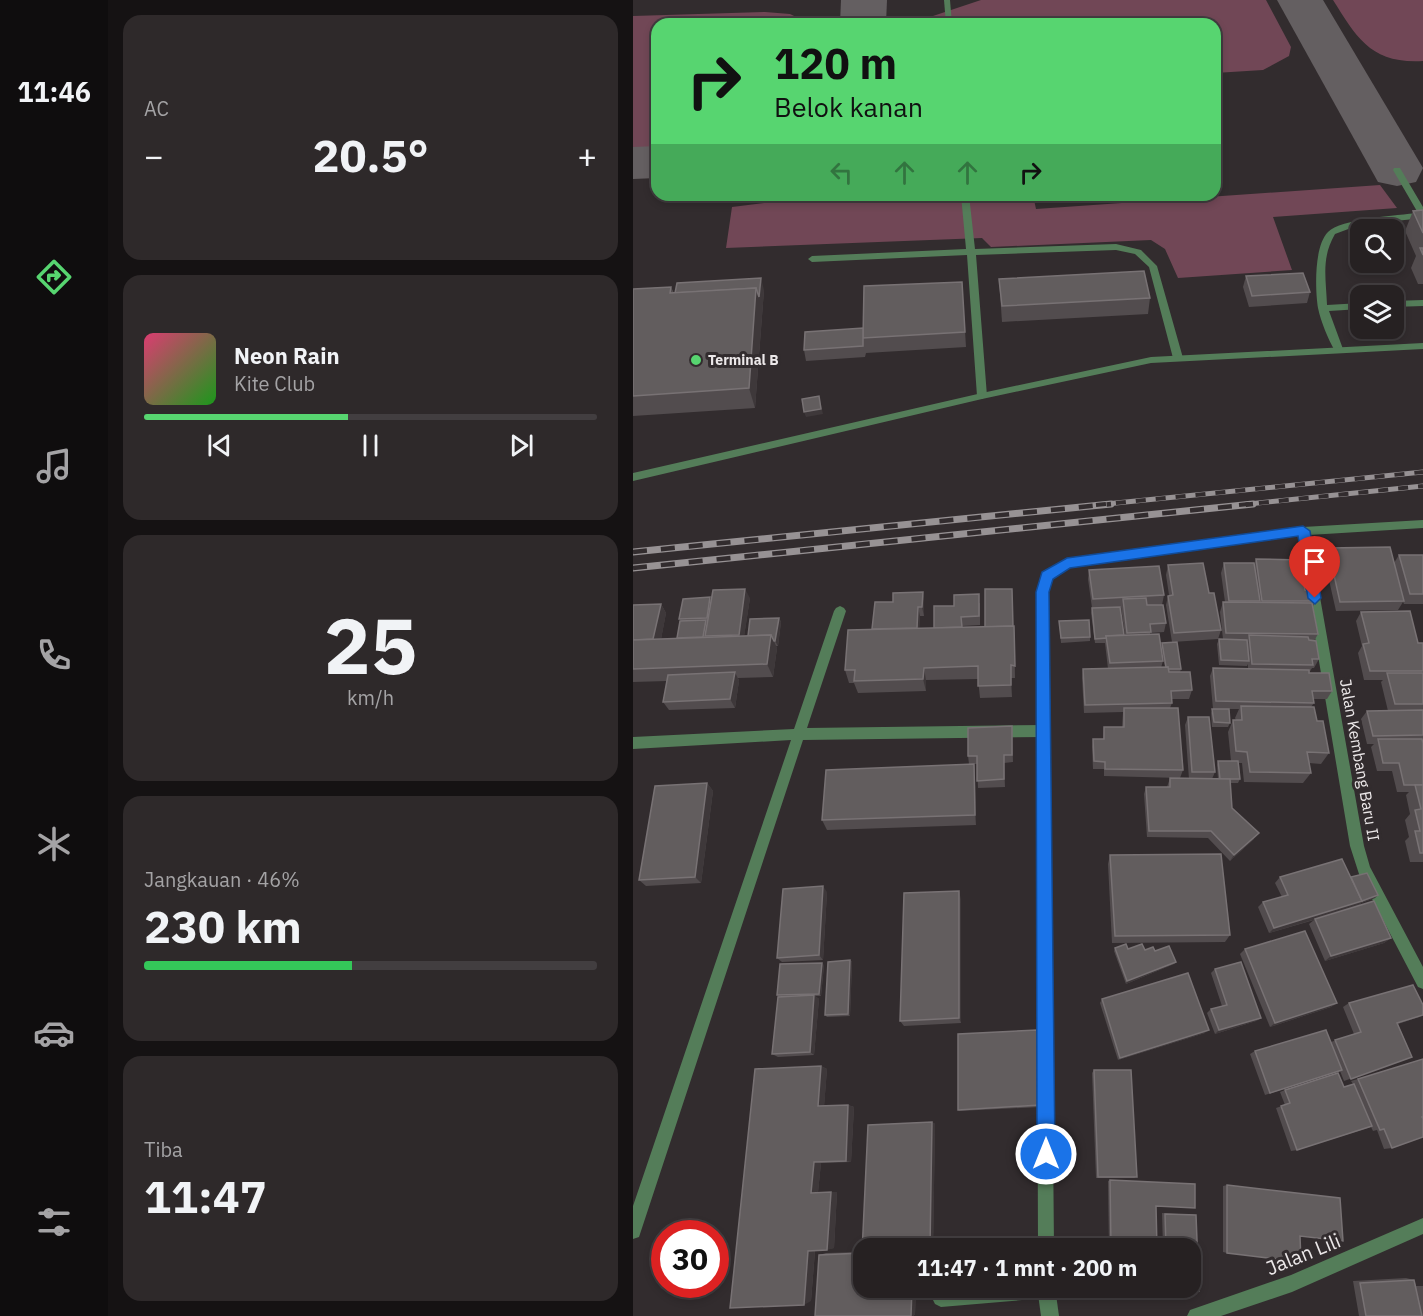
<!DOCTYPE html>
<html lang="id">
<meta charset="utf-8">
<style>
:root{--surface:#262122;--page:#2e292a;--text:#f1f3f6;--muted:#a4a3a5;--line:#423e40;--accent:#57d570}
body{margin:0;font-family:"IBM Plex Sans",sans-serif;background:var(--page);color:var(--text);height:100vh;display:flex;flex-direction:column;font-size:22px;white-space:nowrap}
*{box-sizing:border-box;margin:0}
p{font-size:20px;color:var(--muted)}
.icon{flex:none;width:33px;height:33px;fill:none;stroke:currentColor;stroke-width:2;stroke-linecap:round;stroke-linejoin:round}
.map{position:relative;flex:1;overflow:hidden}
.details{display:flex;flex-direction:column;gap:15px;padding:15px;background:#151213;width:525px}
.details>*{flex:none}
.guide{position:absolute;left:18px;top:18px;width:570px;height:183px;border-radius:18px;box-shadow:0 3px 9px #0003,0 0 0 2px var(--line);background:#57d570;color:#111;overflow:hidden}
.fabs{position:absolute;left:717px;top:219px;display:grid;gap:12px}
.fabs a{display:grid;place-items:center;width:54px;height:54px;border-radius:12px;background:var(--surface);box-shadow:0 3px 9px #0003,0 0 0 2px var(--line);font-size:30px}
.speed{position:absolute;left:18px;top:1220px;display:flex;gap:12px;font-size:30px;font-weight:700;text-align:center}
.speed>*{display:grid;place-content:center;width:78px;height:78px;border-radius:50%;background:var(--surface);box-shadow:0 3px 9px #0003,0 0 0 2px var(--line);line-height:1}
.speed .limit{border:9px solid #d22;background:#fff;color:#111}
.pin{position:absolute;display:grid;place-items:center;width:51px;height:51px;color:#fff;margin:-62px -26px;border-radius:50% 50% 50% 0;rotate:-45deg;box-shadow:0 0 6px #0007}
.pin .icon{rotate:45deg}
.me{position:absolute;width:66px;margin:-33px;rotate:0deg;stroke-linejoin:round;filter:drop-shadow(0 0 4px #0008)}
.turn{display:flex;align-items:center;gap:21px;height:126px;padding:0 24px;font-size:27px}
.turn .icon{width:78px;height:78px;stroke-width:2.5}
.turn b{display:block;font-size:42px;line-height:51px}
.lanes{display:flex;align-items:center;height:57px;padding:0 24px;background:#0003;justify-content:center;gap:30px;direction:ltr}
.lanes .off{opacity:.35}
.big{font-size:45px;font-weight:700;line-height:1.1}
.details .widget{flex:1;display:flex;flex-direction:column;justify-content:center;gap:9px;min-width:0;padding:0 21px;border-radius:18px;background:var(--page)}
.details .dial{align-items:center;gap:0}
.dial b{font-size:78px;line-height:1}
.song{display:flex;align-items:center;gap:18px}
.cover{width:72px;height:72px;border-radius:9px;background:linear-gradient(135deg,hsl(340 70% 55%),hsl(120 70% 35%))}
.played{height:6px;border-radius:3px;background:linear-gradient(90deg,var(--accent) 45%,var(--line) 45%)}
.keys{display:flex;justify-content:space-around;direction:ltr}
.heat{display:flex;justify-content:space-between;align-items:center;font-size:33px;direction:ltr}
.charge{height:9px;border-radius:4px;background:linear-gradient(90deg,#34c759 46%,var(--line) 0)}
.trip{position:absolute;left:220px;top:1238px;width:348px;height:60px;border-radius:18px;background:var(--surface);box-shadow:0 3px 9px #0003,0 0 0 2px var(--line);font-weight:700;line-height:60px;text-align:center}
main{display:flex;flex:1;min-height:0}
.dock{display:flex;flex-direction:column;width:108px;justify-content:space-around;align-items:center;background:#0f0d0e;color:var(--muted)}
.dock .icon{width:42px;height:42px}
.dock .current{color:var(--accent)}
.dock b{font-size:27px;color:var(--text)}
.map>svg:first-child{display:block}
.green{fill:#714756}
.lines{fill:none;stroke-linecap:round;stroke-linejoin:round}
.taxiway{fill:#645f61;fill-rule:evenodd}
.service{fill:#547d59;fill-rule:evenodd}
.minor{fill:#547d59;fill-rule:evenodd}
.tertiary{fill:#547d59;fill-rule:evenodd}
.rail-far1-casing{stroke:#979294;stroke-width:5}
.rail-casing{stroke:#979294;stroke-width:7}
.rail-far1{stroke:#322c2e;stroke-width:4;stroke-dasharray:10;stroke-linecap:butt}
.rail{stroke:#322c2e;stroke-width:4.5;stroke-dasharray:14;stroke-linecap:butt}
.wall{fill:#524c4e}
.shaded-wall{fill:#3e383a}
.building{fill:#625d5e;stroke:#787274;stroke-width:1.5}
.route{fill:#1a73e8;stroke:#114b97;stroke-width:1.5}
.poi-dot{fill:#57d570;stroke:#322c2e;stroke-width:2}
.labels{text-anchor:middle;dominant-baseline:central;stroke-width:6;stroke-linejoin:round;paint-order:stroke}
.far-poi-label{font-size:14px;font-weight:bold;fill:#ece8e9;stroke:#322c2e;text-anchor:start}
.street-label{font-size:16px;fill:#ece8e9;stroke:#322c2e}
.near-street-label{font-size:20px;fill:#ece8e9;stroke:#322c2e}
</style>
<main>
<nav class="dock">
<b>11:46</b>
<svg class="icon current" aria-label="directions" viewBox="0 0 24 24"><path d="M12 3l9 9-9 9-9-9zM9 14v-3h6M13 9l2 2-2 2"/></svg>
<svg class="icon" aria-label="music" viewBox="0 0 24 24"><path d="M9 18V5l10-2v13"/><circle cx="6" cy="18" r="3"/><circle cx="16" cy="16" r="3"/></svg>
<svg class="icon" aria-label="phone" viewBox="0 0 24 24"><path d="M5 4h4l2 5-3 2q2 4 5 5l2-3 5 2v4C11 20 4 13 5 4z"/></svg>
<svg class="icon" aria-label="climate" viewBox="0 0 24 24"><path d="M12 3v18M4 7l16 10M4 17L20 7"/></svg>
<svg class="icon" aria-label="car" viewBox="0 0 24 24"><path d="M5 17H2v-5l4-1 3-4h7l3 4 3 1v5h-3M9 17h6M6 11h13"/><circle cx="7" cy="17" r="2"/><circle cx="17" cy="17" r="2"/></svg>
<svg class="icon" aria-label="filters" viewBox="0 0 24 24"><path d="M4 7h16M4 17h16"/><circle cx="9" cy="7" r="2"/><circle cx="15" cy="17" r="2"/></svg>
</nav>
<section class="details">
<div class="widget"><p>AC</p>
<div class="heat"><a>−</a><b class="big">20.5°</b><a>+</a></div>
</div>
<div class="widget">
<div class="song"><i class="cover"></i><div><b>Neon Rain</b><p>Kite Club</p></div></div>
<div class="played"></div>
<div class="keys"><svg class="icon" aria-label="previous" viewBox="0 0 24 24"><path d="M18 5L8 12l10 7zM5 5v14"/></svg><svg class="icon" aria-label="pause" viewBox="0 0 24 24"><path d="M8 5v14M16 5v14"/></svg><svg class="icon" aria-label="next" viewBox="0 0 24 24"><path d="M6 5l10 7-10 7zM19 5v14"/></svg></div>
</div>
<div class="widget dial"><b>25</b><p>km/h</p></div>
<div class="widget"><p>Jangkauan · 46%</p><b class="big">230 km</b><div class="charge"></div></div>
<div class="widget"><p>Tiba</p><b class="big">11:47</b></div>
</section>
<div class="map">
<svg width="790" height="1316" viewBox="0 0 790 1316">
<rect width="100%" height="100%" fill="#322c2e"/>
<!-- green -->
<g class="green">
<polygon points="348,0 633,0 658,47 656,56 630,70 582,73 582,24 293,24 300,16"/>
<path d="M 700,0 L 790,0 L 790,61 C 738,64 724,38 700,0 Z"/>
<polygon points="132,12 157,14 178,24 24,24 24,150 0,151 0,16"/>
<polygon points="747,185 764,208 640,217 659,270 545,278 532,249 518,240 358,247 349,238 93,248 99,207 194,195 400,195 403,209"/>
</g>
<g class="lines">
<!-- taxiway -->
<g class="taxiway">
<polygon points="208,0 254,0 253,24 207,24"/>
<polygon points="644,0 690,0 790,168 783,182 764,186 745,182"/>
<polygon points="24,146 24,178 0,179 0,147"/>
</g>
<!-- service -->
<g class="service">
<polygon points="311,0 317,0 319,24 313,24"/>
<path d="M 761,168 L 767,168 L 790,207 L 790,218 L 726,225 L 702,234 C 688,258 693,278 694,305 L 728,303 L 728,309 L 696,311 L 710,349 L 705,352 L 702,351 C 695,339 688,322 685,308 C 682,289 681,246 695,232 C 707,219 766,215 785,213 L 760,170 Z"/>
<polygon points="328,195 336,195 342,249 483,244 508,250 524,266 550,358 548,360 545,361 540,358 516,267 502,254 483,250 343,255 354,396 349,399 344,396 334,255 179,262 175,259 179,256 333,249"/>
<polygon points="790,300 790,306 760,307 760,301"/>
<polygon points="207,606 211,608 213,611 174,728 412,725 416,727 418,731 416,735 412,737 170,740 8,1231 6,1237 0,1239 0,1206 158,740 0,749 0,737 161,729 201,611 203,608"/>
<polygon points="336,1287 421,1287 422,1289 419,1295 413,1298 308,1307 302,1304 299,1298 302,1292 308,1289"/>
</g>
<!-- minor -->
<g class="minor">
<polygon points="790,520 790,528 676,535 731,846 737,867 790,967 790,989 785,987 726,874 717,846 665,536 436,567 419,579 415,592 421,1248 405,1248 403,592 410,573 434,558 670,527"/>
<polygon points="790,1218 790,1234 659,1292 588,1316 554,1316 557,1310 658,1275"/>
<polygon points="404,1287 422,1287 426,1316 408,1316"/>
</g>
<!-- tertiary -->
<polygon class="tertiary" points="790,343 790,349 518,363 349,399 0,481 0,473 349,393 518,357"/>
<!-- rail-far1 casing -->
<g class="rail-far1-casing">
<g id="rail-far1">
<polyline points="463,505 790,472"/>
<polyline points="606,505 790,486"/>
</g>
</g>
<!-- rail casing -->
<g class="rail-casing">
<g id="rail">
<polyline points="0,552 478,504"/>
<polyline points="0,568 620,504"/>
</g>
</g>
<!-- rail-far1 -->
<use href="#rail-far1" class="rail-far1"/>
<!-- rail -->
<use href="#rail" class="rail"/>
</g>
<!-- wall -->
<g class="wall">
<polygon points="790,210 790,284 785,284 778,268 783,256 772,231 780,211"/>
<polygon points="613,276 677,292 674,303 616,307 610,287"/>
<polygon points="366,279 517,298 515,314 369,322"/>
<polygon points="329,282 333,347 233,353 232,357 173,361 171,350 230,328"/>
<polygon points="38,287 41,293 131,290 122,408 0,416 0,289"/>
<polygon points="695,548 761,563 766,555 790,555 790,604 771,604 770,602 765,610 703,611 691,558"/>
<polygon points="623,559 672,590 682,601 680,607 685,634 681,641 686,659 681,668 679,668 676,673 699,691 694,699 680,699 681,703 678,707 696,753 688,764 676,763 678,773 670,783 611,782 609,763 606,763 607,779 605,783 597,783 599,808 621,839 597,861 575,838 514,837 511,794 513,787 534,787 537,778 556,779 552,725 555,717 582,772 579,779 585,779 584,765 585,761 598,761 595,732 600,720 603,720 602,718 606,709 596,709 597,723 595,727 579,727 578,713 580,709 577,676 580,668 615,668 615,664 614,666 586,665 584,644 586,639 590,639 587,612 590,602 592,602 588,573 591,563 621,565"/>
<polygon points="535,565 576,593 588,630 585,639 539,642 533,605 535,596 536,595 533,575"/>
<polygon points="456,570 531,595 529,605 533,623 531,632 517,633 517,634 530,661 528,668 532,667 528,648 529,643 548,669 547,672 559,690 556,699 539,699 539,703 537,708 550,770 547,778 471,776 471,769 460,769 459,747 460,739 470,739 471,727 489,727 490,712 451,713 449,678 450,669 475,669 472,643 462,643 458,613 459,608 492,635 488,607 459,608 455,579"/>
<polygon points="290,592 291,601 291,616 287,616 286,628 301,628 321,606 347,603 347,625 329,626 329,627 381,626 382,678 378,678 379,697 347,698 345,679 293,680 293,691 225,693 221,683 216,683 212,670 260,602"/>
<polygon points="117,598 111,636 115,636 146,618 148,622 145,646 143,646 144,648 140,677 105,678 106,681 102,708 36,710 30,702 34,681 0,682 0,605 28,604 33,613 28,639 44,638 48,621 46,619 78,599"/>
<polygon points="728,612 785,643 790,643 790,862 777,862 772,841 776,837 772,820 777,814 773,795 776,792 764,792 759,771 744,771 738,747 741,744 734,744 728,719 734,711 755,711 748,682 750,680 731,680 725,653 729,646 723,621"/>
<polygon points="426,621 457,637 457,641 428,643"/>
<polygon points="379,726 380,762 371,763 372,787 345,788 344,764 336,764 335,756"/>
<polygon points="341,764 342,775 343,825 194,830 189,820"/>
<polygon points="74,783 80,791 68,883 13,886 6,880"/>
<polygon points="477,855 597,935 592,942 479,943 475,864"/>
<polygon points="647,877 718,877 742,898 728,903 724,907 758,938 751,943 692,961 676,924 681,920 636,933 625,907 630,902 649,897 642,883"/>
<polygon points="194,892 190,960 149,962 144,958"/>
<polygon points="328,899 328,1023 271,1026 267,1021"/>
<polygon points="482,948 512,950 543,962 541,964 493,984 481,951"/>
<polygon points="612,949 704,1003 698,1007 637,1027 607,954"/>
<polygon points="217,960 219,962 217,1016 194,1017 192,1015"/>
<polygon points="191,965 188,996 182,996 186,999 181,1055 145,1057 139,1054 145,997 144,995"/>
<polygon points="582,969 628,1018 623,1021 582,1034 574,1013 578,1009 589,1006 578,973"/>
<polygon points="469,999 572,1033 485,1060 467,1003"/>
<polygon points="716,1003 786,1017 765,1024 779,1057 711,1081 707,1071 632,1095 617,1054 622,1051 698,1042 721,1034 710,1007"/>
<polygon points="790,1059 759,1148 751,1149 744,1130 740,1131 738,1127 664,1150 658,1151 643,1108 652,1105 647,1092 652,1090 711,1087 720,1084 718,1081"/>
<polygon points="188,1066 194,1069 191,1106 215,1105 221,1107 218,1162 188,1163 185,1192 204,1192 201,1248 182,1251 178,1301 97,1308"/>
<polygon points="461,1070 502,1178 463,1178 459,1073"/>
<polygon points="407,1105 407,1107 326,1111 325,1110"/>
<polygon points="299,1122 302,1124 300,1248 231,1248 231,1287 283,1287 282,1314 280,1316 182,1316 186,1255 193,1253 229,1252 235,1125"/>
<polygon points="477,1180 523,1206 524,1248 476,1248 475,1181"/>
<polygon points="594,1185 667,1236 594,1253 590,1252 590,1186"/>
<polygon points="529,1213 563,1215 566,1291 534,1289 531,1287 558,1287 558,1248 530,1248"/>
<polygon points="773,1278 781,1280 783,1286 790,1286 790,1316 726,1316 720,1281"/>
</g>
<!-- shaded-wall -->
<g class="shaded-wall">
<polygon points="128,278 131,290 122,408 116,388 123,288"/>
<polygon points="186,396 190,414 173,417 171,412"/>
<polygon points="112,589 117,598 110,644 106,635"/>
<polygon points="290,592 291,601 291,616 289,607"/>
<polygon points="28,604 33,613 26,650 20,641"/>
<polygon points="285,607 287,616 286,639 284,630"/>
<polygon points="146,618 148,622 145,646 142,641"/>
<polygon points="138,635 144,648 140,677 134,664"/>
<polygon points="291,668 293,680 293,691 290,679"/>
<polygon points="102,672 106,681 102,708 97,699"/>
<polygon points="341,764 342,775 343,825 342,815"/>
<polygon points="74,783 80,791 68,883 62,877"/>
<polygon points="626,833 621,839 597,861 601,855"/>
<polygon points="190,886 194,892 190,960 186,955"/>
<polygon points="326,891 328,899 328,1023 326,1018"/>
<polygon points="745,895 742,898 728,903 723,907 636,933 641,928"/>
<polygon points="758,938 751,943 692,961 698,956"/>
<polygon points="217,960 219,962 217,1016 215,1014"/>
<polygon points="543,962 541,964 493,984 494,981"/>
<polygon points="189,963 191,965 188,996 186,994"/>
<polygon points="181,995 186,999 181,1055 177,1052"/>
<polygon points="704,1003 698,1007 637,1027 642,1023"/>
<polygon points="790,1015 786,1017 757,1026 764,1023"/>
<polygon points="628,1018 623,1021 582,1034 586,1030"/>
<polygon points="576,1030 572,1033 485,1060 487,1058"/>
<polygon points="188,1066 194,1069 191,1108 185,1106"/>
<polygon points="215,1105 221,1107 218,1162 213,1161"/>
<polygon points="299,1122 302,1124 300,1248 297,1248"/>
<polygon points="181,1162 188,1163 185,1193 178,1193"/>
<polygon points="198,1192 204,1192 201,1248 194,1250"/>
<polygon points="182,1250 178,1301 171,1305 175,1251"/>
<polygon points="279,1287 283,1287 282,1314 280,1316 278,1316"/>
</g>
<!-- building -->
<g class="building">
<polygon points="790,210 790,233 780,211"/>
<polygon points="787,248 790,248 790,255"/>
<polygon points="511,271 517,298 369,306 366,279"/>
<polygon points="670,273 677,292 619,296 613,276"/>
<polygon points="128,278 126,297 123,288 42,293 44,283"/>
<polygon points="329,282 332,332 230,338 231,286"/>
<polygon points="38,287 37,293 123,288 116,388 0,396 0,289"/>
<polygon points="230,328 230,346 171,350 172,332"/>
<polygon points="186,396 188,409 171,412 169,399"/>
<polygon points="757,547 771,601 707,602 695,548"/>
<polygon points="766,555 790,555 790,594 777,594"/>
<polygon points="623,559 667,560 672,590 681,591 682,601 629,601"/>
<polygon points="570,563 576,593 581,593 588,630 541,633 535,596 540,595 535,565"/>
<polygon points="591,563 621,563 627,601 596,601"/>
<polygon points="526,566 531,595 460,599 456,570"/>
<polygon points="112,589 106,635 72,636 80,590"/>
<polygon points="352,589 379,589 380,626 352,627"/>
<polygon points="290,592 289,607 285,607 284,628 239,629 242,602 260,602 260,593"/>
<polygon points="346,594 346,616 328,617 329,627 301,628 301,606 321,606 321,595"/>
<polygon points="77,597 74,618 46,619 50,599"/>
<polygon points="513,598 514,605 530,605 533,623 517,624 518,632 494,633 490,599"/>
<polygon points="590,602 679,603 685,634 593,633"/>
<polygon points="28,604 20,639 0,640 0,605"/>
<polygon points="487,607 491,635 473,636 474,638 462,639 459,608"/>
<polygon points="777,611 785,643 790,643 790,671 737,671 730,644 736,643 728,612"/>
<polygon points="146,618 142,641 141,641 138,635 115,636 117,619"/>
<polygon points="73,620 70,637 44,638 47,621"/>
<polygon points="456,620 457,637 428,638 426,621"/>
<polygon points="381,626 382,666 378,665 378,685 345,686 345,666 291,668 290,679 221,681 222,670 212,670 215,630"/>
<polygon points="526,634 530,661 477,663 473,636"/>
<polygon points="138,635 134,664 0,669 0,640"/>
<polygon points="616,635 675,637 676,640 683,641 686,659 679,659 680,665 619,664"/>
<polygon points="586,639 614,640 616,661 588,660"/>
<polygon points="544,642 548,669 535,669 535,667 533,667 529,643"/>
<polygon points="535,667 536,672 557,672 559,690 538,691 539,703 452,705 450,669"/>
<polygon points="580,668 676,670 676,673 696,673 699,691 679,691 681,703 583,701"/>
<polygon points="102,672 97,699 30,702 35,675"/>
<polygon points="754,673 790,673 790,704 762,704"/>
<polygon points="608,706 681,707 684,721 690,721 696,753 674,752 678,773 617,772 614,752 603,751 600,720 609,720"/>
<polygon points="491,708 545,708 550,770 472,769 472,762 461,761 460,739 471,739 471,727 491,727"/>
<polygon points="579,709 596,709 597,723 581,722"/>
<polygon points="790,710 790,735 740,736 734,711"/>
<polygon points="555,717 576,717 582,772 559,772"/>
<polygon points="379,726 379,755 371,755 371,779 344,781 344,756 335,756 335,728"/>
<polygon points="745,739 789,739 790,743 790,785 771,785 766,763 750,763"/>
<polygon points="585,761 605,761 607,779 587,779"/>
<polygon points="341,764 342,815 189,820 193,770"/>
<polygon points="537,778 597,779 599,808 626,833 601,855 578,831 516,831 513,787 537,787"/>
<polygon points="74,783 62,877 6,880 22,786"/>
<polygon points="782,785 790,785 790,853 787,853 782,831 787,831 782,810 788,809"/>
<polygon points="588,854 597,935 482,936 477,855"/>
<polygon points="709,859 729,901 641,928 630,902 655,895 647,877"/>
<polygon points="734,873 745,895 729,901 718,877"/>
<polygon points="190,886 186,955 144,958 150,889"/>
<polygon points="326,891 326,1018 267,1021 271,893"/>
<polygon points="741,901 758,938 698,956 682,919"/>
<polygon points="672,931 704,1003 642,1023 612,949"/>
<polygon points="493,944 495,949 509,944 512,950 520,947 522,951 536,946 543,962 494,981 482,948"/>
<polygon points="217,960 215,1014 192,1015 195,962"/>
<polygon points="608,962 628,1018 586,1030 578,1009 594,1005 582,969"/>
<polygon points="189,963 186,994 144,995 147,964"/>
<polygon points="555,973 576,1030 487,1058 469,999"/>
<polygon points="780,985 790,1005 790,1015 764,1023 779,1057 718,1079 702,1040 728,1032 716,1003"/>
<polygon points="181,995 177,1052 139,1054 145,997"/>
<polygon points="404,1030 407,1105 325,1110 325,1034"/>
<polygon points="693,1030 709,1070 637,1093 622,1051"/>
<polygon points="790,1059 790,1116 789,1117 790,1119 790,1137 759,1148 751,1129 747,1130 725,1079"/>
<polygon points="188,1066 185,1106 215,1105 213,1161 181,1162 178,1193 198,1192 194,1250 175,1251 171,1305 97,1308 122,1069"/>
<polygon points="461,1070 498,1070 504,1177 465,1177"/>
<polygon points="705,1073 711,1087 721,1084 739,1126 664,1150 648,1106 657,1103 652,1090"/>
<polygon points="299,1122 297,1248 231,1248 231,1287 279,1287 278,1316 182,1316 186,1255 229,1253 235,1125"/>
<polygon points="477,1180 562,1184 562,1208 523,1206 524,1248 478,1248"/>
<polygon points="594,1185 707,1198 710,1241 667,1236 668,1262 594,1253"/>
<polygon points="532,1214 563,1215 566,1291 534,1289 534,1287 558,1287 558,1248 533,1248"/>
<polygon points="781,1280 789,1316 733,1316 727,1283"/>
</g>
<!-- route -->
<polygon class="route" points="670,526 677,531 688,598 682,604 675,598 665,536 437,568 420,579 416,592 422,1154 419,1160 413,1163 407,1160 404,1154 403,592 409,572 434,558"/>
<!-- markers -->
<circle class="poi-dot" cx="63" cy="360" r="6"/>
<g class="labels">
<!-- far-poi labels -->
<g class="far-poi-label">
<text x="75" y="360">Terminal B</text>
</g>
<!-- street labels -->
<g class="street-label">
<text transform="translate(727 760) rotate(80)">Jalan Kembang Baru II</text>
</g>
<!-- near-street labels -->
<g class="near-street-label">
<text transform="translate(670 1254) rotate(-22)">Jalan Lili</text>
</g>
</g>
</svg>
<div class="fabs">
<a><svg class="icon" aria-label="search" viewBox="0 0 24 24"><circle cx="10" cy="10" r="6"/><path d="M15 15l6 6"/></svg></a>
<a><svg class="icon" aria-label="layers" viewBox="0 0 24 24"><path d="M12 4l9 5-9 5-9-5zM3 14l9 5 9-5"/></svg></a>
</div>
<div class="speed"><div class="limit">30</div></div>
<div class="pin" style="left:682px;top:598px;background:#d93025"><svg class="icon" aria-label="arrive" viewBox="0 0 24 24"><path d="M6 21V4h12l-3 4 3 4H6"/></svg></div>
<svg class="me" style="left:413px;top:1154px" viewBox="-20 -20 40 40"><circle r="17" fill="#1a73e8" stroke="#fff" stroke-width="3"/><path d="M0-11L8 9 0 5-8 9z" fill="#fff"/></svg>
<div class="trip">11:47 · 1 mnt · 200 m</div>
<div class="guide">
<div class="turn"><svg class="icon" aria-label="right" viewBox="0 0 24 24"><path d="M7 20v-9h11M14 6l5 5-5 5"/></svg><div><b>120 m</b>Belok kanan</div></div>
<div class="lanes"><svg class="icon off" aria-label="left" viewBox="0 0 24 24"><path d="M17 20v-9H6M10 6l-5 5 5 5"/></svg><svg class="icon off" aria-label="ahead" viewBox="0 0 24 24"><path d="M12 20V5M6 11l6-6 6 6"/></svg><svg class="icon off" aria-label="ahead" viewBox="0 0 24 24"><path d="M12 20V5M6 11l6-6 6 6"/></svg><svg class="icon" aria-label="right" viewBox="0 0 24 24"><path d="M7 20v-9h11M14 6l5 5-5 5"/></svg></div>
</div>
</div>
</main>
